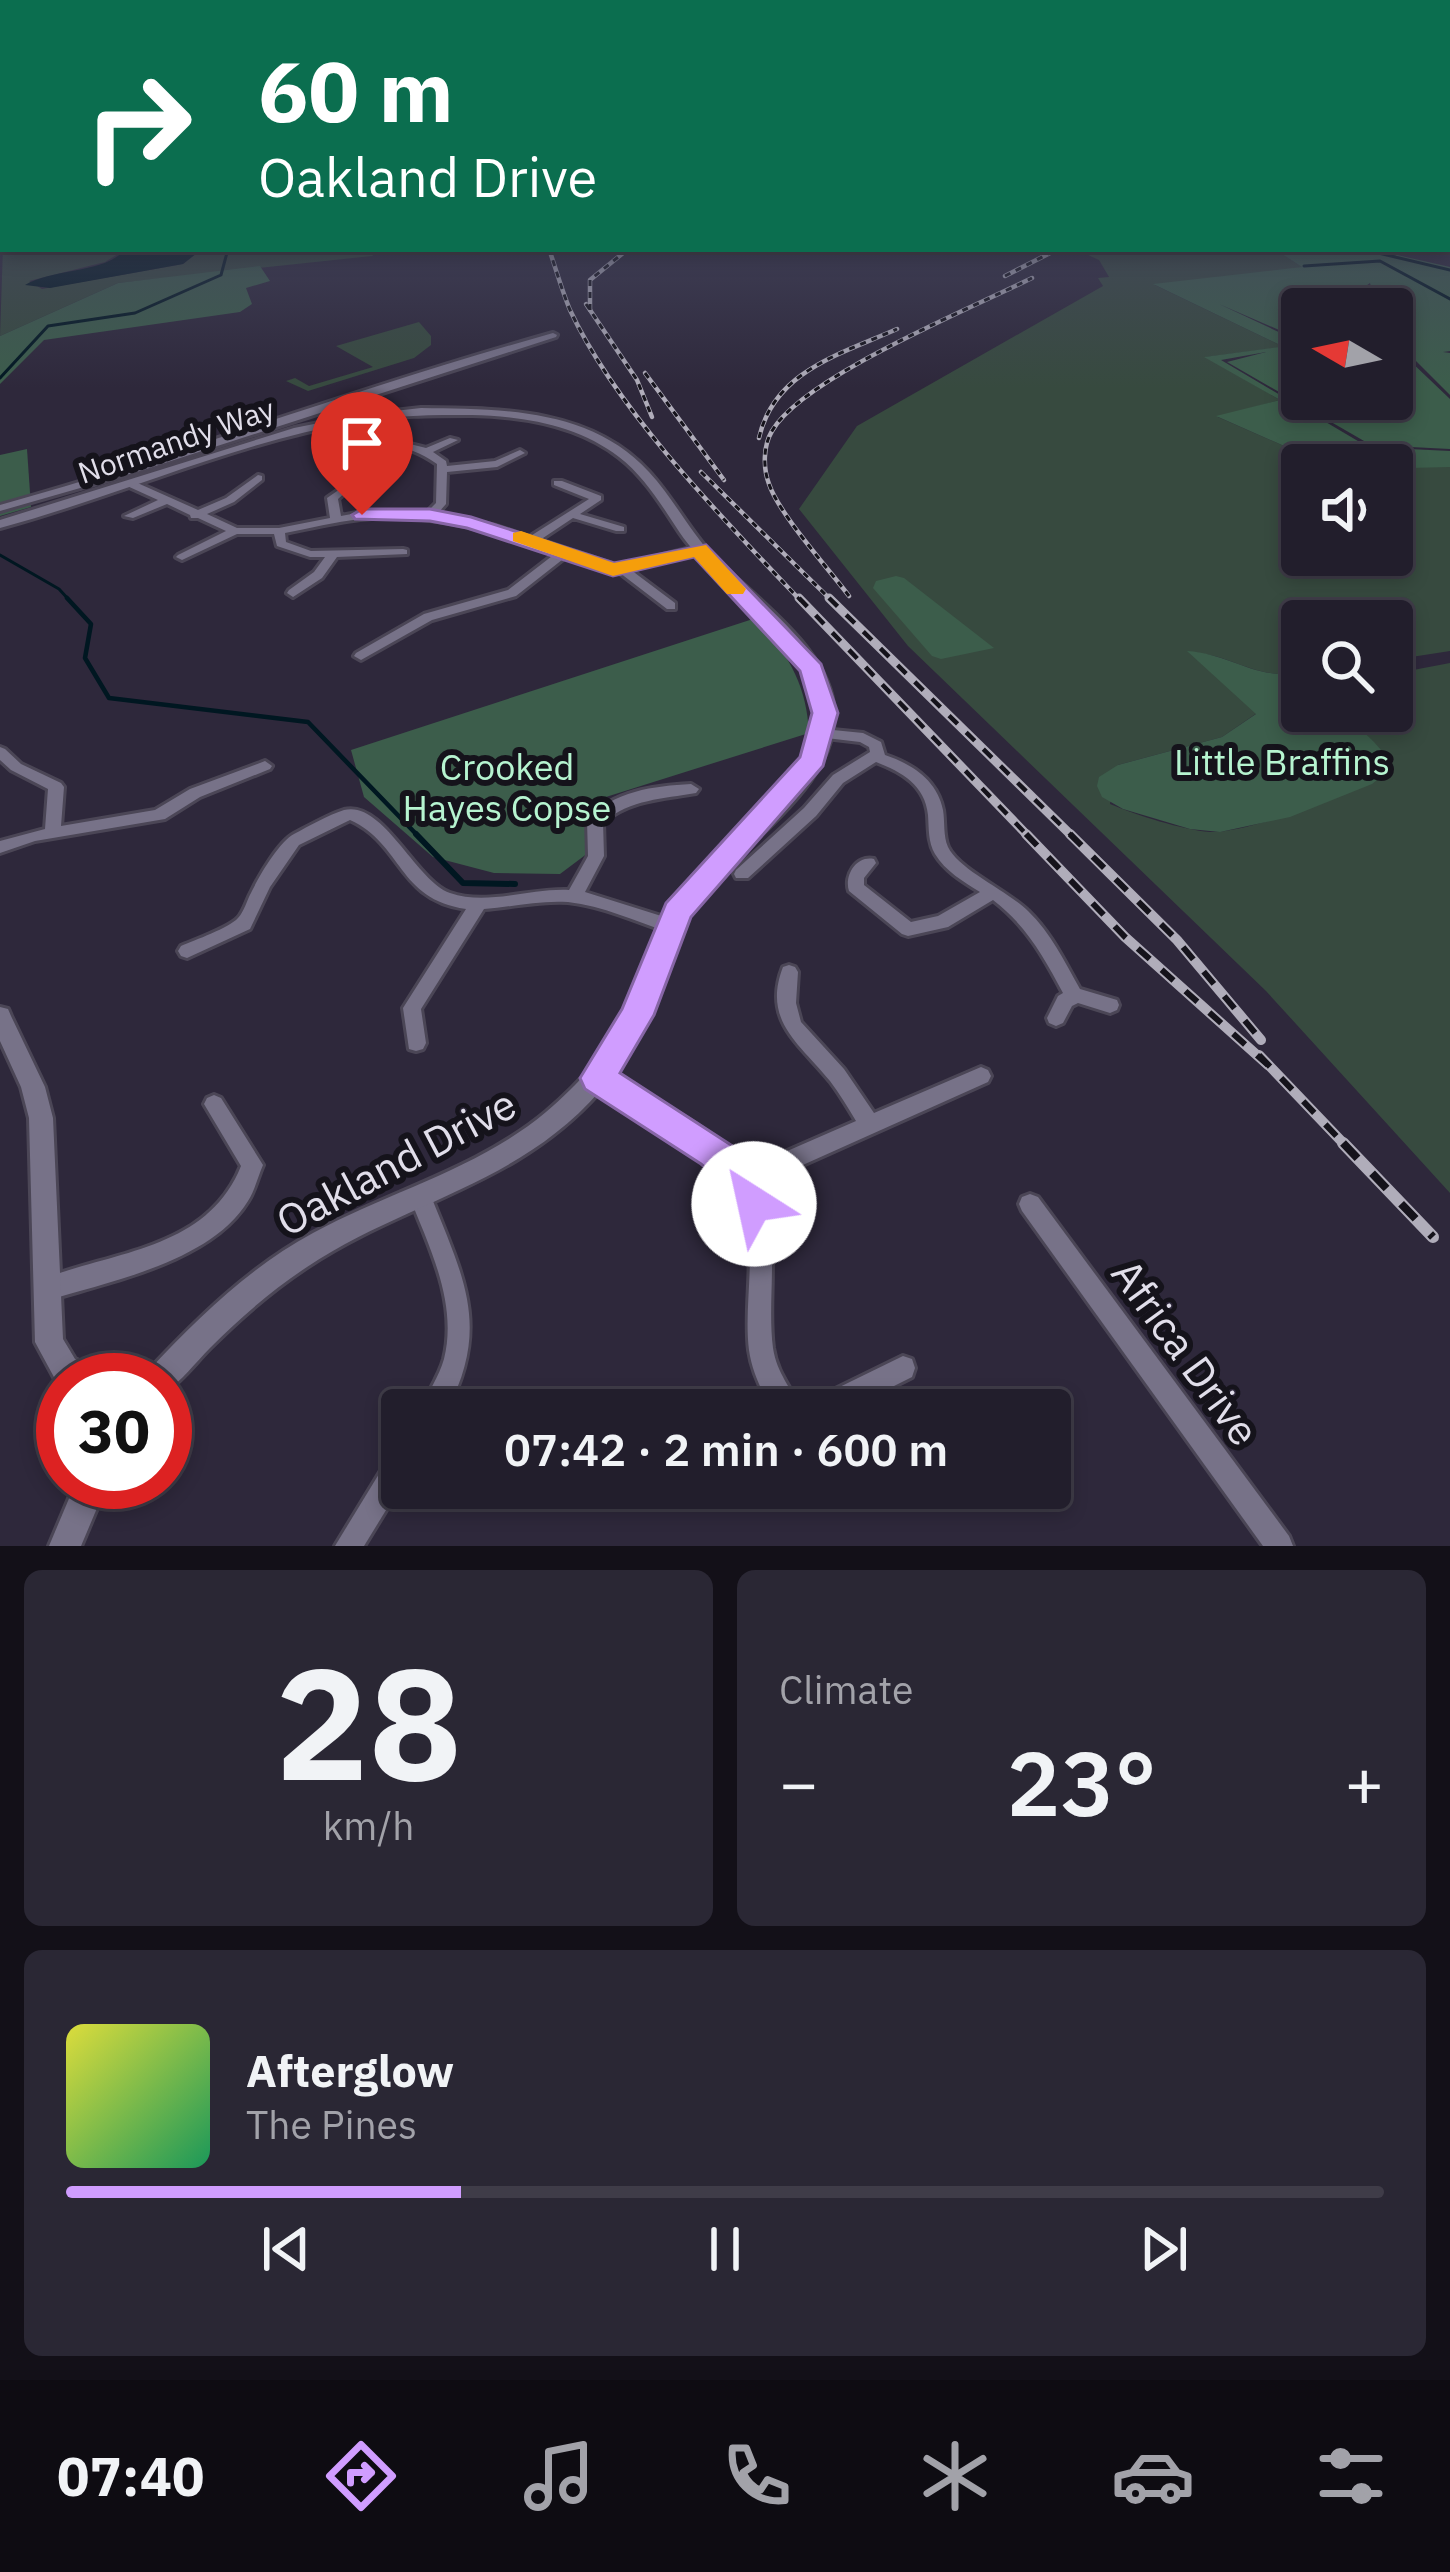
<!DOCTYPE html>
<meta charset="utf-8">
<style>
:root{--surface:#221e2c;--page:#2a2734;--text:#f1f3f6;--muted:#a2a2a9;--line:#3f3c48;--accent:#d09dff}
body{margin:0;font-family:"IBM Plex Sans",sans-serif;background:var(--page);color:var(--text);height:100vh;display:flex;flex-direction:column;font-size:45px;white-space:nowrap}
*{box-sizing:border-box;margin:0}
p{font-size:39px;color:var(--muted)}
.icon{flex:none;width:66px;height:66px;fill:none;stroke:currentColor;stroke-width:2;stroke-linecap:round;stroke-linejoin:round}
.map{position:relative;height:1546px;overflow:hidden}
.details{display:flex;flex-direction:column;gap:24px;padding:24px;background:#131018;flex:1}
.details>*{flex:none}
.banner{position:absolute;left:0px;top:0px;width:1452px;height:252px;box-shadow:0 6px 18px #0003,0 0 0 3px var(--line);background:#0b6e4f;color:#fff;overflow:hidden}
.needle{width:78px;rotate:279deg}
.tools{position:absolute;left:1281px;top:288px;display:grid;gap:24px}
.tools a{display:grid;place-items:center;width:132px;height:132px;border-radius:12px;background:var(--surface);box-shadow:0 6px 18px #0003,0 0 0 3px var(--line);font-size:60px}
.speed{position:absolute;left:36px;top:1353px;display:flex;gap:24px;font-size:60px;font-weight:700;text-align:center}
.speed>*{display:grid;place-content:center;width:156px;height:156px;border-radius:50%;background:var(--surface);box-shadow:0 6px 18px #0003,0 0 0 3px var(--line);line-height:1}
.speed .limit{border:18px solid #d22;background:#fff;color:#111}
.pin{position:absolute;display:grid;place-items:center;width:102px;height:102px;color:#fff;margin:-123px -51px;border-radius:50% 50% 50% 0;rotate:-45deg;box-shadow:0 0 12px #0007}
.pin .icon{rotate:45deg}
.me{position:absolute;width:132px;margin:-66px;rotate:325deg;stroke-linejoin:round;filter:drop-shadow(0 0 9px #0008)}
.turn{display:flex;align-items:center;gap:42px;height:252px;padding:0 60px;font-size:54px}
.turn .icon{width:156px;height:156px;stroke-width:2.5}
.turn b{display:block;font-size:84px;line-height:102px}
.big{font-size:90px;font-weight:600;line-height:1.1}
.details .widget{flex:1;display:flex;flex-direction:column;justify-content:center;gap:18px;min-width:0;padding:0 42px;border-radius:18px;background:var(--page)}
.details .dial{align-items:center;gap:0}
.dial b{font-size:156px;line-height:1}
.song{display:flex;align-items:center;gap:36px}
.cover{width:144px;height:144px;border-radius:18px;background:linear-gradient(135deg,hsl(60 70% 55%),hsl(150 70% 35%))}
.played{height:12px;border-radius:6px;background:linear-gradient(90deg,var(--accent) 30%,var(--line) 30%)}
.keys{display:flex;justify-content:space-around;direction:ltr}
.heat{display:flex;justify-content:space-between;align-items:center;font-size:66px;direction:ltr}
.details .tiles{flex:1;display:grid;gap:24px;grid-template-columns:1fr 1fr}
.widget:last-child{grid-column:span 2}
.trip{position:absolute;left:381px;top:1389px;width:690px;height:120px;border-radius:12px;background:var(--surface);box-shadow:0 6px 18px #0003,0 0 0 3px var(--line);font-weight:600;line-height:120px;text-align:center}
.dock{display:flex;height:192px;justify-content:space-around;align-items:center;background:#0e0c12;color:var(--muted)}
.dock .icon{width:84px;height:84px}
.dock .on{color:var(--accent)}
.dock b{font-size:54px;color:var(--text)}
.map>svg:first-child{display:block}
.green{fill:#374a3f}
.forest{fill:#3c5d4b}
.water{fill:#001721}
.lines{fill:none;stroke-linecap:round;stroke-linejoin:round}
.stream-far2{stroke:#001721;stroke-width:3}
.stream-far1{stroke:#001721;stroke-width:4.5}
.stream{stroke:#001721;stroke-width:6}
.minor-casing{stroke:#4b4656;stroke-width:6}
.tertiary-casing{stroke:#4b4656;stroke-width:6}
.minor{fill:#777288;fill-rule:evenodd}
.tertiary{fill:#777288;fill-rule:evenodd}
.rail-far3-casing{stroke:#b0adba;stroke-width:4.5}
.rail-far2-casing{stroke:#b0adba;stroke-width:9}
.rail-far1-casing{stroke:#b0adba;stroke-width:10}
.rail-casing{stroke:#b0adba;stroke-width:12}
.rail-far3{stroke:#15131b;stroke-width:3;stroke-dasharray:6;stroke-linecap:butt}
.rail-far2{stroke:#15131b;stroke-width:4.5;stroke-dasharray:12;stroke-linecap:butt}
.rail-far1{stroke:#15131b;stroke-width:6;stroke-dasharray:16;stroke-linecap:butt}
.rail{stroke:#15131b;stroke-width:8;stroke-dasharray:21;stroke-linecap:butt}
.route{fill:#d09dff;stroke:#8766a6;stroke-width:3}
.slow{fill:#f59e0b}
.labels{text-anchor:middle;dominant-baseline:central;stroke-width:12;stroke-linejoin:round;paint-order:stroke}
.far-street-label{font-size:30px;fill:#e1deea;stroke:#15131b}
.park-label{font-size:36px;fill:#b6f4d0;stroke:#15131b}
.near-street-label{font-size:42px;fill:#e1deea;stroke:#15131b}
</style>
<div class="map">
<svg width="1450" height="1546" viewBox="0 0 1450 1546">
<rect width="100%" height="100%" fill="#2e283b"/>
<!-- green -->
<g class="green">
<polygon points="3,246 126,249 105,262 29,281 42,289 183,264 197,253 194,249 381,249 372,256 118,283 0,336"/>
<path d="M 1075,249 L 1274,249 L 1304,268 L 1155,285 L 1284,347 L 1206,357 L 1280,400 L 1218,417 L 1300,453 L 1386,465 L 1302,465 L 1302,555 L 1392,555 L 1392,466 L 1450,467 L 1450,651 L 1392,660 L 1392,621 L 1302,621 L 1302,673 C 1253,680 1233,654 1189,652 L 1257,713 L 1222,737 L 1118,765 L 1110,804 C 1136,815 1183,830 1210,832 C 1245,834 1368,790 1394,766 L 1332,711 L 1392,711 L 1392,674 L 1450,663 L 1450,1193 L 1266,991 L 908,646 L 799,509 L 857,426 L 1103,286 L 1098,278 L 1109,277 L 1099,260 Z"/>
<polygon points="419,322 431,336 431,345 414,358 308,391 286,381 295,378 309,386 373,367 336,346"/>
</g>
<!-- forest -->
<g class="forest">
<polygon points="1274,249 1371,249 1450,267 1450,351 1443,352 1450,353 1450,395 1392,337 1392,309 1377,309 1370,283 1363,288 1373,309 1302,309 1302,340 1219,304 1300,342 1280,345 1153,284 1302,267"/>
<polygon points="260,266 270,281 246,288 252,304 240,312 44,340 0,384 0,336 118,283"/>
<polygon points="1302,344 1302,348 1282,350 1302,350 1302,399 1392,399 1392,352 1406,357 1450,399 1450,449 1371,445 1227,362 1266,352 1221,360 1368,447 1450,451 1450,467 1408,468 1300,453 1216,416 1280,400 1204,357"/>
<polygon points="27,449 31,507 0,516 0,455"/>
<polygon points="896,576 904,578 994,648 941,659 932,656 873,588 876,581"/>
<path d="M 756,618 C 787,653 807,684 809,733 L 590,802 L 588,853 L 560,874 L 494,873 L 433,857 L 364,797 L 351,750 Z"/>
<path d="M 1187,651 C 1232,654 1253,680 1302,673 L 1302,711 C 1347,711 1368,732 1394,766 L 1372,784 L 1290,817 L 1220,832 L 1190,829 L 1123,809 L 1102,797 L 1097,786 L 1099,777 L 1118,765 L 1222,737 L 1256,714 Z"/>
</g>
<!-- water -->
<path class="water" d="M 126,249 L 194,249 L 197,253 L 183,264 L 50,288 L 25,285 C 53,268 104,274 126,249 Z"/>
<g class="lines">
<!-- stream-far2 -->
<g class="stream-far2">
<polyline points="1374,252 1450,270"/>
<polyline points="1394,254 1415,249"/>
<polyline points="1304,266 1380,261 1450,299"/>
<polyline points="0,378 48,326 135,313 221,275 228,249"/>
<polyline points="0,555 59,589 70,601"/>
</g>
<!-- stream-far1 -->
<polyline class="stream-far1" points="67,598 91,624 85,658 109,698 308,722 419,837"/>
<!-- stream -->
<polyline class="stream" points="416,834 463,883 515,884"/>
<!-- minor casing -->
<g class="minor-casing">
<g id="minor">
<path d="M 553,333 L 557,335 L 556,337 L 143,470 L 0,511 L 0,505 C 186,453 367,385 553,333 Z"/>
<path d="M 450,438 L 458,440 L 433,452 L 446,461 L 447,466 L 495,461 L 520,450 L 525,453 L 497,467 L 447,472 L 446,504 L 438,513 L 496,526 L 529,537 L 589,499 L 554,485 L 554,481 L 562,481 L 601,496 L 601,500 L 580,514 L 624,527 L 624,531 L 616,531 L 573,518 L 540,540 L 619,566 L 699,546 L 703,547 L 703,551 L 631,570 L 675,603 L 675,609 L 667,609 L 620,573 L 567,556 L 516,596 L 432,620 L 361,660 L 354,656 L 356,653 L 424,614 L 508,590 L 556,553 C 493,532 429,511 360,519 C 335,522 310,528 285,533 L 286,542 L 311,551 L 403,549 L 407,550 L 407,554 L 337,557 L 322,578 L 293,597 L 287,593 L 289,590 L 314,572 L 325,557 L 310,557 L 277,546 L 274,534 L 237,534 L 182,560 L 176,557 L 178,555 L 226,531 L 198,518 L 191,518 L 190,515 L 167,504 L 133,518 L 124,516 L 158,500 L 125,485 L 125,481 L 133,481 L 198,510 L 226,498 L 258,475 L 262,476 L 262,480 L 234,502 L 207,514 L 237,528 L 279,528 L 330,518 L 327,498 L 343,487 L 348,490 L 338,499 L 341,516 L 362,512 L 427,512 L 436,503 L 437,464 C 421,453 406,446 387,446 C 376,446 366,447 356,445 L 373,441 L 394,440 L 426,448 Z"/>
<path d="M 823,729 L 863,733 L 881,742 L 885,755 C 912,764 937,780 943,810 C 945,822 943,836 948,847 C 959,870 1008,891 1028,911 C 1051,933 1064,961 1080,989 L 1117,1000 L 1119,1005 L 1117,1010 L 1110,1013 L 1078,1003 L 1072,1006 L 1063,1023 L 1056,1026 L 1049,1023 L 1047,1018 L 1058,996 L 1063,993 C 1044,957 1026,925 993,900 L 948,927 L 908,936 L 902,934 L 849,891 C 844,876 856,855 874,859 L 876,863 L 864,878 L 864,885 L 911,922 L 938,916 L 980,892 C 964,882 945,871 935,854 C 928,842 929,829 928,815 C 925,785 902,772 876,762 L 843,783 L 816,816 L 748,878 L 736,878 L 734,874 L 736,870 L 804,808 L 833,775 L 870,752 L 869,747 L 860,742 L 818,737 L 816,734 Z"/>
<polygon points="0,747 5,749 21,764 61,783 64,787 61,826 155,810 190,789 260,763 265,761 272,766 270,769 200,797 165,819 35,841 0,853 0,841 45,829 48,789 11,770 0,760"/>
<path d="M 691,784 L 699,789 L 696,793 C 662,799 632,799 603,822 L 604,856 L 585,892 L 674,920 L 677,925 L 674,930 L 668,932 C 635,921 603,906 568,902 C 540,900 512,907 484,909 L 421,1009 L 426,1043 L 423,1049 L 416,1051 L 409,1049 L 403,1008 L 466,909 C 397,899 403,844 350,820 L 299,845 L 270,887 L 250,929 L 187,958 L 181,956 L 178,951 L 181,946 C 195,940 229,928 238,918 C 244,912 247,900 251,893 C 259,876 279,842 294,834 C 309,826 328,815 344,810 C 383,800 415,880 450,893 C 487,906 531,888 569,890 L 588,856 L 587,820 C 613,791 654,786 691,784 Z"/>
<path d="M 789,965 L 795,967 L 798,972 L 796,1003 L 801,1022 L 844,1069 L 874,1113 L 981,1067 L 988,1070 L 991,1076 L 988,1082 L 756,1186 C 783,1236 766,1294 773,1348 C 777,1374 791,1387 801,1410 L 773,1410 C 762,1392 752,1372 749,1350 C 742,1294 765,1228 729,1178 C 702,1141 630,1108 591,1084 L 588,1078 L 591,1072 L 598,1069 L 605,1072 C 649,1099 716,1126 746,1169 L 856,1121 C 848,1108 840,1094 830,1081 C 800,1044 762,1021 783,967 Z"/>
<path d="M 214,1095 L 221,1098 L 263,1165 C 258,1176 255,1190 248,1201 C 211,1262 110,1281 46,1301 L 38,1297 L 34,1289 L 38,1281 C 111,1251 207,1251 241,1166 L 204,1104 L 207,1098 Z"/>
<path d="M 420,1186 L 428,1189 L 431,1196 C 463,1277 491,1326 447,1410 L 420,1410 C 428,1392 439,1377 444,1359 C 458,1303 429,1246 409,1196 L 412,1189 Z"/>
<polygon points="1030,1194 1038,1197 1289,1536 1293,1546 1263,1546 1022,1211 1019,1204 1022,1197"/>
<polygon points="903,1356 912,1359 915,1368 912,1377 846,1410 807,1410 811,1401"/>
<polygon points="402,1447 402,1484 364,1546 335,1546 393,1451"/>
</g>
</g>
<!-- tertiary casing -->
<g class="tertiary-casing">
<g id="tertiary">
<path d="M 421,408 C 500,409 591,408 649,472 C 674,499 690,532 715,558 C 753,597 825,646 833,704 C 844,778 752,836 710,885 C 681,919 671,958 655,998 C 642,1032 624,1064 600,1091 C 517,1186 406,1201 307,1267 C 272,1290 240,1318 210,1348 C 195,1363 182,1381 165,1392 L 165,1380 L 144,1380 L 149,1370 C 198,1318 250,1267 313,1233 C 390,1191 478,1169 546,1112 C 578,1085 608,1052 626,1015 C 649,967 659,917 695,876 C 737,827 822,781 817,707 C 812,641 716,586 680,533 C 662,506 645,477 619,457 C 578,425 523,416 472,415 C 433,415 394,415 355,422 C 233,443 119,496 0,528 L 0,520 L 294,428 L 359,415 Z"/>
<polygon points="0,1007 8,1009 11,1016 45,1087 53,1118 63,1339 75,1359 96,1370 101,1380 63,1380 63,1384 55,1379 35,1342 29,1118 21,1087 0,1041"/>
<polygon points="76,1482 108,1482 81,1546 49,1546"/>
</g>
</g>
<!-- minor -->
<use href="#minor" class="minor"/>
<!-- tertiary -->
<use href="#tertiary" class="tertiary"/>
<!-- rail-far3 casing -->
<g class="rail-far3-casing">
<g id="rail-far3">
<path d="M 549,249 C 556,269 562,291 570,310 C 617,411 725,521 801,601"/>
<polyline points="1005,276 1054,251"/>
<polyline points="586,304 637,380 652,417"/>
<polyline points="590,310 590,280 628,249"/>
<polyline points="645,373 724,480"/>
<path d="M 759,438 C 774,371 841,354 897,329"/>
<polyline points="701,472 832,601"/>
<path d="M 849,596 C 828,568 779,514 769,484 C 763,468 763,446 772,431 C 803,377 972,308 1032,278"/>
</g>
</g>
<!-- rail-far2 casing -->
<g class="rail-far2-casing">
<g id="rail-far2">
<polyline points="799,598 1029,837"/>
<polyline points="829,598 1073,837"/>
</g>
</g>
<!-- rail-far1 casing -->
<g class="rail-far1-casing">
<g id="rail-far1">
<polyline points="1026,834 1125,937 1268,1065"/>
<polyline points="1070,834 1177,940 1261,1040"/>
<polyline points="1259,1055 1346,1146"/>
</g>
</g>
<!-- rail casing -->
<g class="rail-casing">
<polyline id="rail" points="1343,1143 1433,1237"/>
</g>
<!-- rail-far3 -->
<use href="#rail-far3" class="rail-far3"/>
<!-- rail-far2 -->
<use href="#rail-far2" class="rail-far2"/>
<!-- rail-far1 -->
<use href="#rail-far1" class="rail-far1"/>
<!-- rail -->
<use href="#rail" class="rail"/>
</g>
<!-- sky -->
<linearGradient id="sky" x2="0" y2="1"><stop stop-color="#191620"/><stop offset="0.44" stop-color="#464860"/><stop offset="1" stop-color="#464860" stop-opacity="0"/></linearGradient>
<rect width="1450" height="388" fill="url(#sky)"/>
<!-- route -->
<polygon class="route" points="362,509 430,509 471,517 614,563 706,545 821,664 838,713 823,766 691,917 654,1015 620,1073 748,1156 773,1204 768,1218 754,1223 740,1218 721,1181 701,1164 585,1089 580,1078 622,1009 666,903 800,757 812,713 800,671 694,557 613,576 467,528 430,521 355,519 352,515"/>
<!-- slow -->
<polygon class="slow" points="521,531 614,563 706,545 746,589 743,594 727,594 694,557 613,576 513,541 513,533"/>
<g class="labels">
<!-- far-street labels -->
<g class="far-street-label">
<text transform="translate(176 440) rotate(-19)">Normandy Way</text>
</g>
<!-- park labels -->
<g class="park-label">
<text x="1282" y="761">Little Braffins</text>
<text x="507" y="766">Crooked<tspan x="507" dy="41">Hayes Copse</tspan></text>
</g>
<!-- near-street labels -->
<g class="near-street-label">
<text transform="translate(396 1162) rotate(-28)">Oakland Drive</text>
<text transform="translate(1186 1352) rotate(54)">Africa Drive</text>
</g>
</g>
</svg>
<div class="tools">
<a><svg class="needle" viewBox="-14 -14 28 28"><path d="M0-13l5 13h-10z" fill="#e53935"/><path d="M0 13l5-13h-10z" fill="#a2a2a9"/></svg></a>
<a><svg class="icon" aria-label="sound" viewBox="0 0 24 24"><path d="M4 9h4l5-4v14l-5-4H4zM17 9q2 3 0 6"/></svg></a>
<a><svg class="icon" aria-label="search" viewBox="0 0 24 24"><circle cx="10" cy="10" r="6"/><path d="M15 15l6 6"/></svg></a>
</div>
<div class="speed"><div class="limit">30</div></div>
<div class="pin" style="left:362px;top:515px;background:#d93025"><svg class="icon" aria-label="arrive" viewBox="0 0 24 24"><path d="M6 21V4h12l-3 4 3 4H6"/></svg></div>
<svg class="me" style="left:754px;top:1204px" viewBox="-20 -20 40 40"><circle r="19" fill="#fff"/><path d="M0-13L10 11 0 6-10 11z" fill="#d09dff"/></svg>
<div class="trip">07:42 · 2 min · 600 m</div>
<div class="banner">
<div class="turn"><svg class="icon" aria-label="right" viewBox="0 0 24 24"><path d="M7 20v-9h11M14 6l5 5-5 5"/></svg><div><b>60 m</b>Oakland Drive</div></div>
</div>
</div>
<section class="details">
<div class="tiles">
<div class="widget dial"><b>28</b><p>km/h</p></div>
<div class="widget"><p>Climate</p>
<div class="heat"><a>−</a><b class="big">23°</b><a>+</a></div>
</div>
<div class="widget">
<div class="song"><i class="cover"></i><div><b>Afterglow</b><p>The Pines</p></div></div>
<div class="played"></div>
<div class="keys"><svg class="icon" aria-label="previous" viewBox="0 0 24 24"><path d="M18 5L8 12l10 7zM5 5v14"/></svg><svg class="icon" aria-label="pause" viewBox="0 0 24 24"><path d="M8 5v14M16 5v14"/></svg><svg class="icon" aria-label="next" viewBox="0 0 24 24"><path d="M6 5l10 7-10 7zM19 5v14"/></svg></div>
</div>
</div>
</section>
<nav class="dock">
<b>07:40</b>
<svg class="icon on" aria-label="directions" viewBox="0 0 24 24"><path d="M12 3l9 9-9 9-9-9zM9 14v-3h6M13 9l2 2-2 2"/></svg>
<svg class="icon" aria-label="music" viewBox="0 0 24 24"><path d="M9 18V5l10-2v13"/><circle cx="6" cy="18" r="3"/><circle cx="16" cy="16" r="3"/></svg>
<svg class="icon" aria-label="phone" viewBox="0 0 24 24"><path d="M5 4h4l2 5-3 2q2 4 5 5l2-3 5 2v4C11 20 4 13 5 4z"/></svg>
<svg class="icon" aria-label="climate" viewBox="0 0 24 24"><path d="M12 3v18M4 7l16 10M4 17L20 7"/></svg>
<svg class="icon" aria-label="car" viewBox="0 0 24 24"><path d="M5 17H2v-5l4-1 3-4h7l3 4 3 1v5h-3M9 17h6M6 11h13"/><circle cx="7" cy="17" r="2"/><circle cx="17" cy="17" r="2"/></svg>
<svg class="icon" aria-label="filters" viewBox="0 0 24 24"><path d="M4 7h16M4 17h16"/><circle cx="9" cy="7" r="2"/><circle cx="15" cy="17" r="2"/></svg>
</nav>
